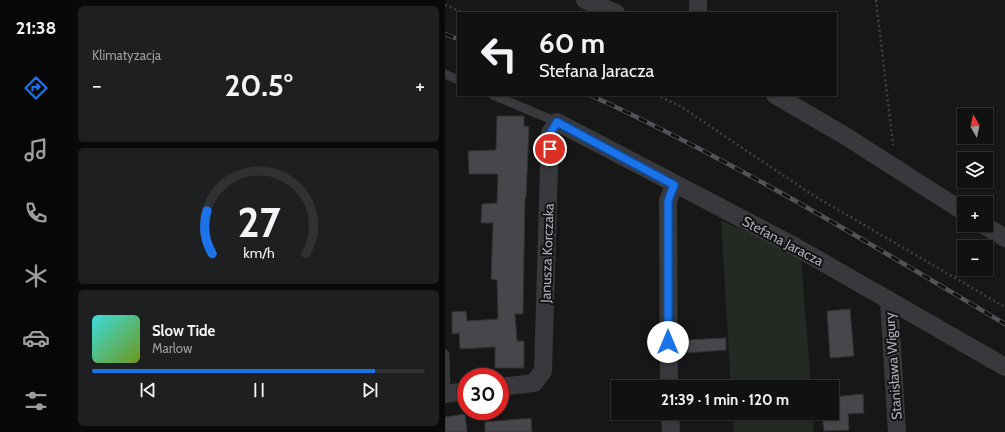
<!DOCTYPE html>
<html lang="pl">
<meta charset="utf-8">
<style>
:root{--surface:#111112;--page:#1e1f20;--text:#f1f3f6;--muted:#9c9d9f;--line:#303132;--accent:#1a73e8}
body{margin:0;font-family:Cabin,sans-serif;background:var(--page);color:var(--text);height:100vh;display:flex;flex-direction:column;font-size:15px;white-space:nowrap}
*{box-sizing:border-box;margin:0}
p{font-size:13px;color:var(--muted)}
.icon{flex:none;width:22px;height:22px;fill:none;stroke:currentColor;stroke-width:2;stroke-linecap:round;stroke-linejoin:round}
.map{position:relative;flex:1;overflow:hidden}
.side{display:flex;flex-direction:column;gap:6px;padding:6px;background:#09090a;width:373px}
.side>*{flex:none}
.hud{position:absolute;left:12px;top:12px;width:380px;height:84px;border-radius:0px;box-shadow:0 1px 3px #0004,0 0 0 1px var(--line);background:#111112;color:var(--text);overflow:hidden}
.needle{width:26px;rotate:351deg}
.buttons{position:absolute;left:512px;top:108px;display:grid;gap:8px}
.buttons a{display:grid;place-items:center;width:36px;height:36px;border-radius:0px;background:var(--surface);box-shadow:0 1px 3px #0004,0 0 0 1px var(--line);font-size:20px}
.speed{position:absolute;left:12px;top:368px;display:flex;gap:8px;font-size:20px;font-weight:700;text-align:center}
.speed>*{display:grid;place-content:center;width:52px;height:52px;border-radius:50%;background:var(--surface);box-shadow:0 1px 3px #0004,0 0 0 1px var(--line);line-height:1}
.speed .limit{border:6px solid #d22;background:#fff;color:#111}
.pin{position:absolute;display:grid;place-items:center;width:34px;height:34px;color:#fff;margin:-17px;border:2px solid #fff;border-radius:50%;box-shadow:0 1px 4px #0007}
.me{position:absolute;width:44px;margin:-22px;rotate:0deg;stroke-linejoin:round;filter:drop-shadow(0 0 3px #0008)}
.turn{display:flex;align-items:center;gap:14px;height:84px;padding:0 16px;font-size:18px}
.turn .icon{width:52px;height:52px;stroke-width:2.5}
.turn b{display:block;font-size:28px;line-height:34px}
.big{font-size:30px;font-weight:800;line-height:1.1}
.side .tile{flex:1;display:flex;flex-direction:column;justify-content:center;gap:6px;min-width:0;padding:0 14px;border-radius:6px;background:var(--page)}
.side .dial{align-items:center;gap:0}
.dial svg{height:104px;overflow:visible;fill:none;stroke:var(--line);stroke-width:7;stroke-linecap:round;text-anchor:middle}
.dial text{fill:var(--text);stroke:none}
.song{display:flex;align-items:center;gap:12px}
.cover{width:48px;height:48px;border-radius:6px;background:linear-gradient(135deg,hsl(180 70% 55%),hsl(80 70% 35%))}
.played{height:4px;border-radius:2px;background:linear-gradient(90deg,var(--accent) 85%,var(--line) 85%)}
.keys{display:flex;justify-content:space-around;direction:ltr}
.heat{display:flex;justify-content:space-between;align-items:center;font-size:22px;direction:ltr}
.trip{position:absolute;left:166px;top:380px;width:228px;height:40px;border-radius:0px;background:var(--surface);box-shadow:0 1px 3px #0004,0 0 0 1px var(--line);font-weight:800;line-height:40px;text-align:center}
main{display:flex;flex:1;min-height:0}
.tab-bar{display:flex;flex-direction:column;width:72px;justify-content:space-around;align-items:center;background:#070707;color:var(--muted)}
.tab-bar .icon{width:28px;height:28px}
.tab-bar .selected{color:var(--accent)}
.tab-bar b{font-size:18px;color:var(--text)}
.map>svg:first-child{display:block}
.green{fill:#232a24}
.building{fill:#46474a;stroke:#313134}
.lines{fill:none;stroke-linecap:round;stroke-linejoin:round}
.path{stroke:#3e3f44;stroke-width:2.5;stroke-dasharray:2 3;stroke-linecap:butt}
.service{stroke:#38393d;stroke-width:9}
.minor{stroke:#38393d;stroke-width:18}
.rail-casing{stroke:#515358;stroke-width:4.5}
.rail{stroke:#121213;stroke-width:3;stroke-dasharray:9;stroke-linecap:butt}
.route-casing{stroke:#114b97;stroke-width:10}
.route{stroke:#1a73e8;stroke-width:7}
.labels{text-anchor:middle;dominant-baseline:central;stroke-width:4;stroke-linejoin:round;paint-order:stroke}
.street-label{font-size:14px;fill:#aaadb6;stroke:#121213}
</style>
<main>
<nav class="tab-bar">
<b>21:38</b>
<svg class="icon selected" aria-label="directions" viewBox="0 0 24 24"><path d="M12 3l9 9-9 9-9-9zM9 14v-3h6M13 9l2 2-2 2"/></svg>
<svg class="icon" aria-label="music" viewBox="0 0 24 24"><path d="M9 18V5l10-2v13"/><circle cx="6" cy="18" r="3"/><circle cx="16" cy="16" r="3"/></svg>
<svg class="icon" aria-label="phone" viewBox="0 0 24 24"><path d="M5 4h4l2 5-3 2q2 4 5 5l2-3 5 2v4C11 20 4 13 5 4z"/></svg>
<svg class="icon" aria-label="climate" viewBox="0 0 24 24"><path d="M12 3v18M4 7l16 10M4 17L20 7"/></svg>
<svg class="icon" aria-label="car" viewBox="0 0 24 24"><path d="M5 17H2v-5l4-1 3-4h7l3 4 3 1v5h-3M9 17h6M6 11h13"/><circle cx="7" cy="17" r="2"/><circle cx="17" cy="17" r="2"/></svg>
<svg class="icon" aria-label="filters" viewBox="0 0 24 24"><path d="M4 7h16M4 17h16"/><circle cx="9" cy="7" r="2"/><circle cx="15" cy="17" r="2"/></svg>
</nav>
<section class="side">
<div class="tile"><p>Klimatyzacja</p>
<div class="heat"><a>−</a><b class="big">20.5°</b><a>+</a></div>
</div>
<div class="tile dial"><svg viewBox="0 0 100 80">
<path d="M14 69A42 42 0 1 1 86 69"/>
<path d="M14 69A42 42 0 0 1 10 36" stroke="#1a73e8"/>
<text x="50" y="56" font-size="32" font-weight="700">27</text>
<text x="50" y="72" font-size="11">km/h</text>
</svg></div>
<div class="tile">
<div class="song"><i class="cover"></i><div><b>Slow Tide</b><p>Marlow</p></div></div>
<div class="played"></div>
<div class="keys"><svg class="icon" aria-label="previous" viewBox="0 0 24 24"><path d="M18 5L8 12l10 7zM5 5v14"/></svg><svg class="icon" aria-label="pause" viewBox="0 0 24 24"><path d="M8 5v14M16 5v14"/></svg><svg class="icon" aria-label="next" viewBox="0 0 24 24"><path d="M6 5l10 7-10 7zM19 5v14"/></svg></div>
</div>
</section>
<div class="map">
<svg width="560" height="432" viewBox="0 0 560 432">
<rect width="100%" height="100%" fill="#171718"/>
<!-- green -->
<g class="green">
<polygon points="276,220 356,257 366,387 286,387"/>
<polygon points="287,413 367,413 369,432 289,432"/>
</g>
<!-- building -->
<g class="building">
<polygon points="52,116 79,116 79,126 84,127 81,198 80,198 78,314 70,314 72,341 79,341 79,368 50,368 50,347 15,349 14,333 7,334 7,312 21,311 22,321 53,319 52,280 46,279 48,223 36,223 37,204 52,203 53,174 24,174 23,151 51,150"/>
<polygon points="405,309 409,356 385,358 382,311"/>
<polygon points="281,338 281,350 242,353 241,340"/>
<polygon points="418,394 419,413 403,414 404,430 379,431 377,413 387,413 387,397"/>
<polygon points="20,414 22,432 0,432 0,417"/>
<polygon points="86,418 87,432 40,432 40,422"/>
</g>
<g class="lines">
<!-- path -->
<g class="path">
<polyline points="431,0 448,145"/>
<polyline points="0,5 19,13"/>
<polyline points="211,95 235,106 366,194 560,307"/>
</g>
<!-- service -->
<g class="service">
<polyline points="0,74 13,80"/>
<polyline points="48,95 112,122"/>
<polyline points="0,354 1,394"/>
</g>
<!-- minor -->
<g class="minor">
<polyline points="140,0 171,13"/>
<polyline points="253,13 253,0"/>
<polyline points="330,95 402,137 519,212"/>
<polyline points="539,225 560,238"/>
<polyline points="444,300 452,432"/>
<polyline points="55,387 89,383 98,371 105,133 112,122 351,247 560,367"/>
<polyline points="224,387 223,201 229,185"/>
<polyline points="0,394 21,391"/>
<polyline points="225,413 226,432"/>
</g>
<!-- rail casing -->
<g class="rail-casing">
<g id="rail">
<polyline points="0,34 13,39"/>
<path d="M 145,95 C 289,161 424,243 560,324"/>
</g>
</g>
<!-- rail -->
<use href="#rail" class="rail"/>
</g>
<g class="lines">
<!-- route casing -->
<g class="route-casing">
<polyline id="route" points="105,149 105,134 112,122 229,185 223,201 223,342"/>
</g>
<!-- route -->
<use href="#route" class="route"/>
</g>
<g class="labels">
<!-- street labels -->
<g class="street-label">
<text transform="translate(338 241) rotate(28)">Stefana Jaracza</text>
<text transform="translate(102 253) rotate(-88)">Janusza Korczaka</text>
<text transform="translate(448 366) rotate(-94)">Stanisława Wigury</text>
</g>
</g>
</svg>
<div class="buttons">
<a><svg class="needle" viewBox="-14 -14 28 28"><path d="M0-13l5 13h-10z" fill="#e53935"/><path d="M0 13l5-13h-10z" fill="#9c9d9f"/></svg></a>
<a><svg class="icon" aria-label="layers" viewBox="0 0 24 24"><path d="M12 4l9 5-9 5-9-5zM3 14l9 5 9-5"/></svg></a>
<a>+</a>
<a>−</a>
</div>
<div class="speed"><div class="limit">30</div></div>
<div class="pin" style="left:105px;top:149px;background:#d93025"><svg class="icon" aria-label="arrive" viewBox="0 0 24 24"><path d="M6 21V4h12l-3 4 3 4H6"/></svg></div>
<svg class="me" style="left:223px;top:342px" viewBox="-20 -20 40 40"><circle r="19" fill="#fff"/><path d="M0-13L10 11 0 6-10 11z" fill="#1a73e8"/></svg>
<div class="trip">21:39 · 1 min · 120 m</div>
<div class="hud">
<div class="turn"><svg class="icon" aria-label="left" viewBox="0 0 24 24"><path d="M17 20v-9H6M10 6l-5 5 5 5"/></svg><div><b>60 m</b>Stefana Jaracza</div></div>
</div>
</div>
</main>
